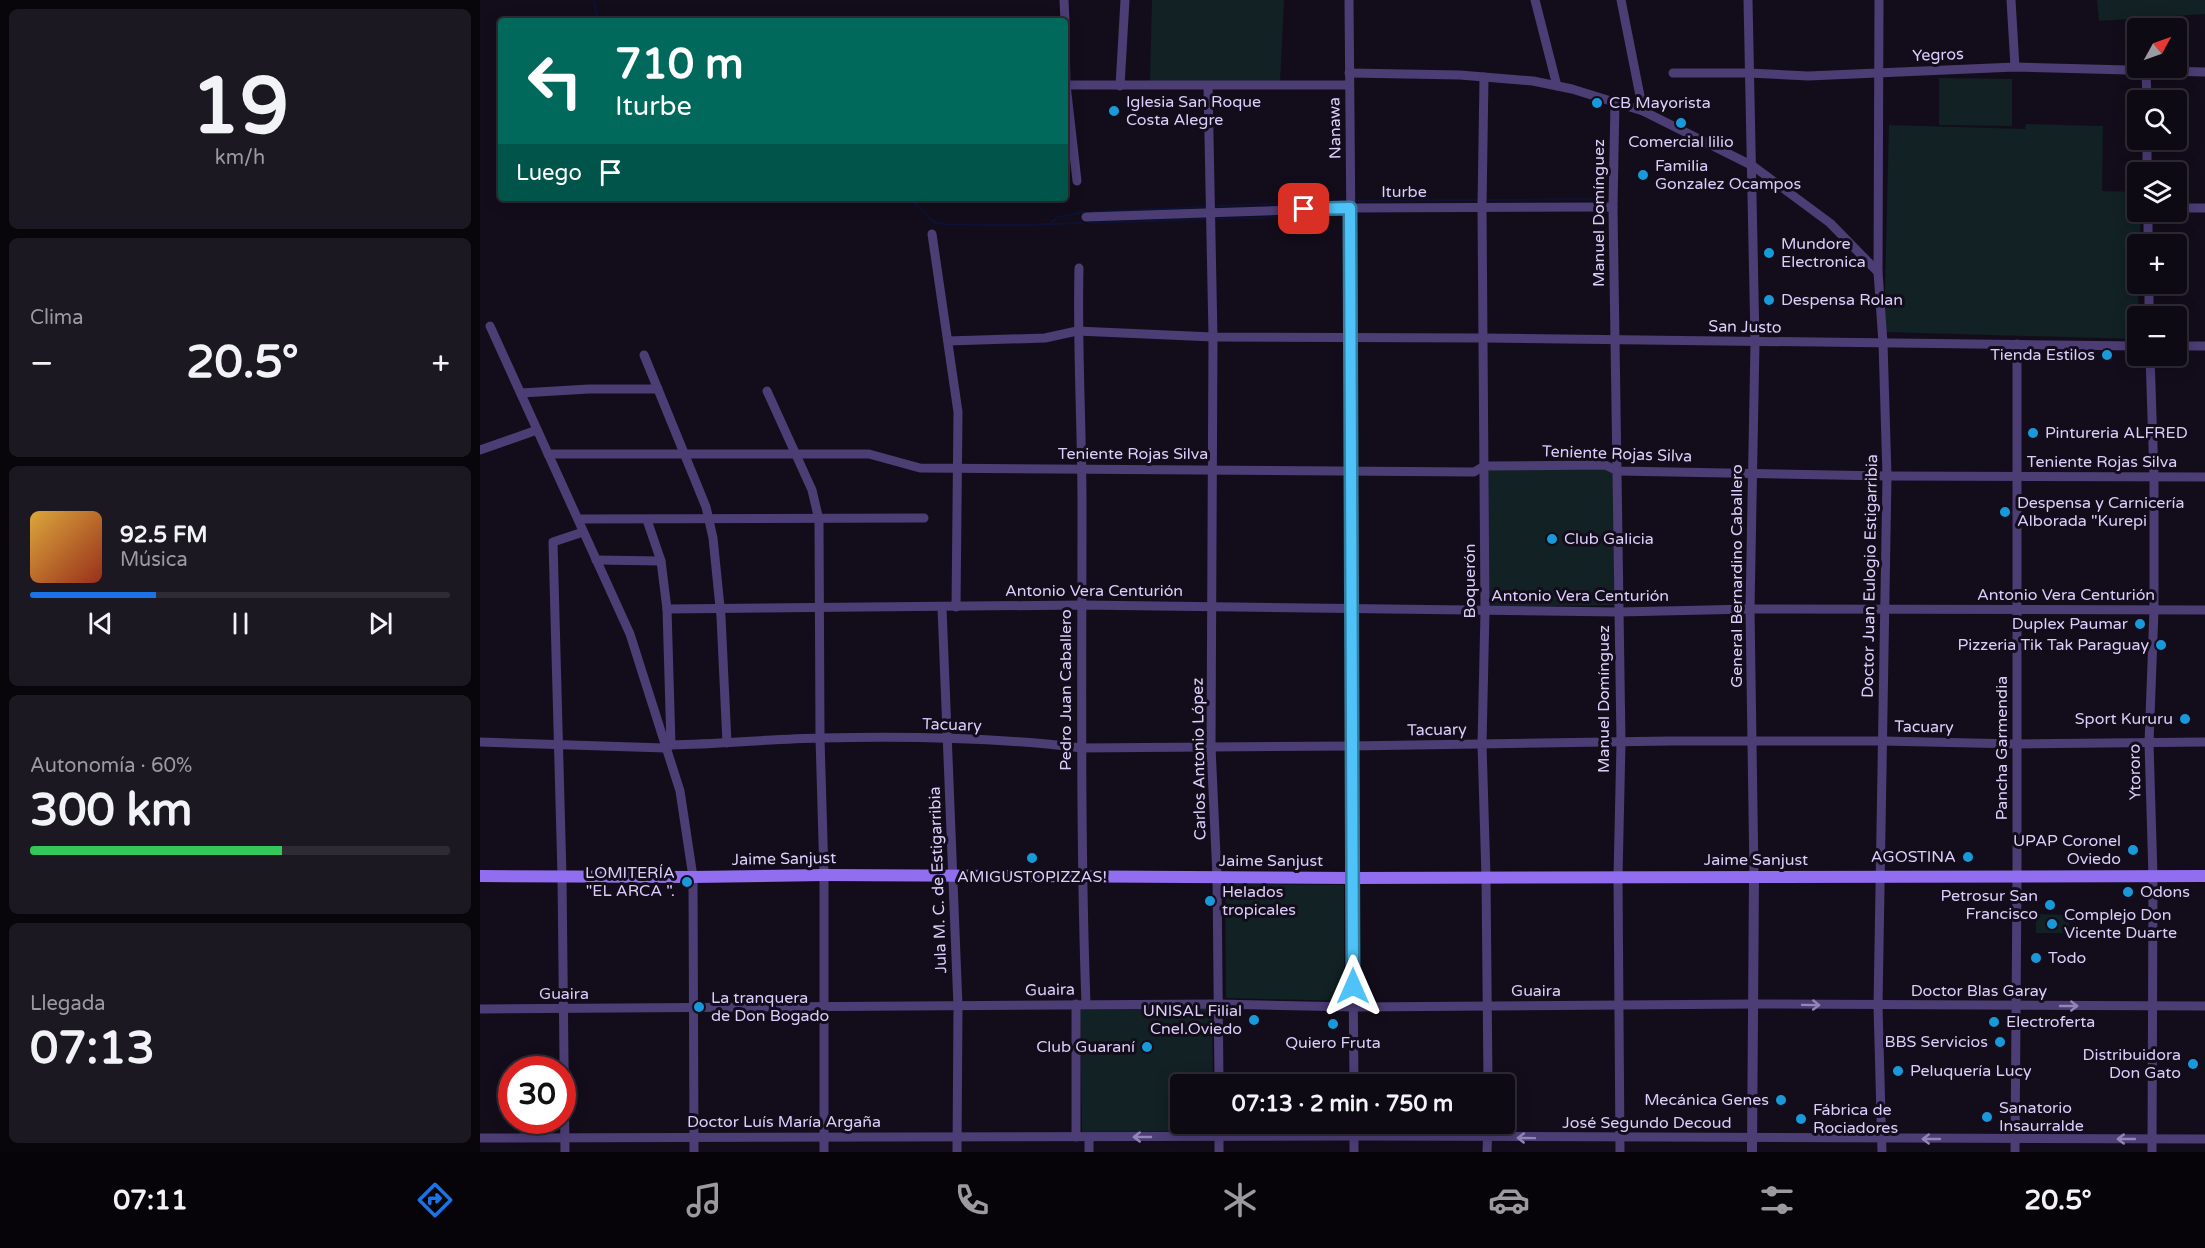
<!DOCTYPE html>
<html lang="es">
<meta charset="utf-8">
<style>
:root{--surface:#0e0a14;--page:#1c1822;--text:#f1f3f6;--muted:#9b9aa0;--line:#2e2b34;--accent:#1a73e8}
body{margin:0;font-family:"Varela Round",sans-serif;background:var(--page);color:var(--text);height:100vh;display:flex;flex-direction:column;font-size:22px;white-space:nowrap}
*{box-sizing:border-box;margin:0}
p{font-size:20px;color:var(--muted)}
.icon{flex:none;width:33px;height:33px;fill:none;stroke:currentColor;stroke-width:2;stroke-linecap:round;stroke-linejoin:round}
.map{position:relative;flex:1;overflow:hidden}
.side{display:flex;flex-direction:column;gap:9px;padding:9px;background:#08060b;width:480px}
.side>*{flex:none}
.hud{position:absolute;left:18px;top:18px;width:570px;height:183px;border-radius:6px;box-shadow:0 3px 15px #0003,0 0 0 2px var(--line);background:#00695c;color:#fff;overflow:hidden}
.needle{width:39px;rotate:50deg}
.tools{position:absolute;left:1647px;top:18px;display:grid;gap:12px}
.tools a{display:grid;place-items:center;width:60px;height:60px;border-radius:6px;background:var(--surface);box-shadow:0 3px 15px #0003,0 0 0 2px var(--line);font-size:30px}
.speed{position:absolute;left:18px;top:1056px;display:flex;gap:12px;font-size:30px;font-weight:700;text-align:center}
.speed>*{display:grid;place-content:center;width:78px;height:78px;border-radius:50%;background:var(--surface);box-shadow:0 3px 15px #0003,0 0 0 2px var(--line);line-height:1}
.speed .limit{border:9px solid #d22;background:#fff;color:#111}
.pin{position:absolute;display:grid;place-items:center;width:51px;height:51px;color:#fff;margin:-26px;border-radius:12px;box-shadow:0 3px 9px #0006}
.me{position:absolute;width:66px;margin:-33px;rotate:0deg;stroke-linejoin:round;filter:drop-shadow(0 0 4px #0008)}
.turn{display:flex;align-items:center;gap:21px;height:126px;padding:0 18px;font-size:27px}
.turn .icon{width:78px;height:78px;stroke-width:2.5}
.turn b{display:block;font-size:42px;line-height:51px}
.then{display:flex;align-items:center;height:57px;padding:0 18px;background:#0003;gap:12px;font-size:22px}
.big{font-size:45px;font-weight:800;line-height:1.1}
.side .tile{flex:1;display:flex;flex-direction:column;justify-content:center;gap:9px;min-width:0;padding:0 21px;border-radius:9px;background:var(--page)}
.side .dial{align-items:center;gap:0}
.dial b{font-size:78px;line-height:1}
.song{display:flex;align-items:center;gap:18px}
.cover{width:72px;height:72px;border-radius:9px;background:linear-gradient(135deg,hsl(40 70% 55%),hsl(10 70% 35%))}
.played{height:6px;border-radius:3px;background:linear-gradient(90deg,var(--accent) 30%,var(--line) 30%)}
.keys{display:flex;justify-content:space-around;direction:ltr}
.heat{display:flex;justify-content:space-between;align-items:center;font-size:33px;direction:ltr}
.charge{height:9px;border-radius:4px;background:linear-gradient(90deg,#34c759 60%,var(--line) 0)}
.trip{position:absolute;left:690px;top:1074px;width:345px;height:60px;border-radius:6px;background:var(--surface);box-shadow:0 3px 15px #0003,0 0 0 2px var(--line);font-weight:800;line-height:60px;text-align:center}
.tab-bar{display:flex;height:96px;justify-content:space-around;align-items:center;background:#060408;color:var(--muted)}
.tab-bar .icon{width:42px;height:42px}
.tab-bar .selected{color:var(--accent)}
.tab-bar b{font-size:27px;color:var(--text)}
main{display:flex;flex:1;min-height:0}
.map>svg:first-child{display:block}
.green{fill:#112124}
.lines{fill:none;stroke-linecap:round;stroke-linejoin:round}
.stream{stroke:#0d1234;stroke-width:2}
.minor{stroke:#4c3d75;stroke-width:9}
.tertiary{stroke:#4c3d75;stroke-width:10}
.secondary{stroke:#906eef;stroke-width:12}
.oneway{stroke:#9485b8}
.route-casing{stroke:#337fa1;stroke-width:15}
.route{stroke:#4fc3f7;stroke-width:10}
.poi-dot{fill:#1899da;stroke:#130d1b;stroke-width:2}
.labels{text-anchor:middle;dominant-baseline:central;stroke-width:6;stroke-linejoin:round;paint-order:stroke}
.street-label{font-size:16px;fill:#dccdfa;stroke:#130d1b}
.poi-label{font-size:16px;fill:#dccdfa;stroke:#130d1b;text-anchor:start}
</style>
<main>
<section class="side">
<div class="tile dial"><b>19</b><p>km/h</p></div>
<div class="tile"><p>Clima</p>
<div class="heat"><a>−</a><b class="big">20.5°</b><a>+</a></div>
</div>
<div class="tile">
<div class="song"><i class="cover"></i><div><b>92.5 FM</b><p>Música</p></div></div>
<div class="played"></div>
<div class="keys"><svg class="icon" aria-label="previous" viewBox="0 0 24 24"><path d="M18 5L8 12l10 7zM5 5v14"/></svg><svg class="icon" aria-label="pause" viewBox="0 0 24 24"><path d="M8 5v14M16 5v14"/></svg><svg class="icon" aria-label="next" viewBox="0 0 24 24"><path d="M6 5l10 7-10 7zM19 5v14"/></svg></div>
</div>
<div class="tile"><p>Autonomía · 60%</p><b class="big">300 km</b><div class="charge"></div></div>
<div class="tile"><p>Llegada</p><b class="big">07:13</b></div>
</section>
<div class="map">
<svg width="1725" height="1152" viewBox="0 0 1725 1152">
<rect width="100%" height="100%" fill="#130d1b"/>
<!-- green -->
<g class="green">
<polygon points="672,0 804,0 800,83 670,81"/>
<polygon points="1617,0 1725,0 1725,14 1619,21"/>
<polygon points="1459,78 1532,79 1532,126 1459,125"/>
<polygon points="1546,124 1623,126 1622,191 1657,192 1658,212 1661,212 1660,244 1658,244 1658,284 1659,284 1657,339 1404,332 1409,125 1545,129"/>
<polygon points="1008,468 1124,468 1134,473 1135,605 1009,607"/>
<polygon points="745,884 864,885 864,1001 746,998"/>
<polygon points="1556,914 1589,915 1589,933 1556,933"/>
<polygon points="732,1008 733,1084 700,1084 700,1124 734,1124 734,1131 602,1132 600,1009"/>
</g>
<g class="lines">
<!-- stream -->
<g class="stream">
<polyline points="114,0 118,21"/>
<polyline points="429,198 454,222 464,224 540,225 603,223"/>
<polyline points="1008,200 1121,199"/>
<polyline points="876,201 996,200"/>
<polyline points="737,206 864,201"/>
<polyline points="612,212 725,207"/>
<polyline points="738,219 857,215"/>
<polyline points="570,223 578,217 604,212"/>
<polyline points="611,223 726,219"/>
</g>
<!-- minor -->
<g class="minor">
<polyline points="584,0 585,21"/>
<polyline points="869,0 873,471 871,746 874,1084"/>
<polyline points="1055,0 1077,86"/>
<polyline points="1141,0 1163,111"/>
<polyline points="1268,0 1275,342 1270,609 1274,877"/>
<polyline points="1399,0 1398,272 1403,343 1407,476 1398,1006 1402,1152"/>
<polyline points="1531,0 1535,67"/>
<polyline points="585,31 586,85 597,181"/>
<polyline points="1666,71 1667,100"/>
<polyline points="869,73 980,75 1053,81 1092,89 1163,111 1273,166 1350,223 1398,272"/>
<polyline points="1193,73 1269,73 1328,76 1535,67 1725,72"/>
<polyline points="1004,77 1002,207 1005,611 1002,744 1006,877 1008,1084"/>
<polyline points="586,85 869,85"/>
<polyline points="640,86 645,0"/>
<polyline points="728,86 733,337 731,747 737,877 739,1084"/>
<polyline points="1135,101 1133,207 1141,742 1138,877 1140,1152"/>
<polyline points="1667,140 1667,172"/>
<polyline points="1696,208 1725,208"/>
<polyline points="1668,212 1668,244"/>
<polyline points="606,217 870,208 1133,207"/>
<polyline points="452,234 478,412 476,607"/>
<path d="M 599,268 C 597,347 602,426 602,505 C 602,671 600,838 606,1004"/>
<polyline points="1669,284 1669,316"/>
<polyline points="10,326 150,634 200,791 213,877 214,1152"/>
<polyline points="468,341 565,338 597,331 733,337 1003,338 1658,346"/>
<polyline points="1696,346 1725,346"/>
<polyline points="164,355 226,507 233,538 241,617 247,743"/>
<polyline points="1670,356 1674,477 1674,610 1669,743 1673,876 1672,1152"/>
<polyline points="287,391 332,490 339,520 340,738 344,875 344,1152"/>
<polyline points="41,393 109,389 178,389"/>
<polyline points="0,450 57,430"/>
<polyline points="68,454 389,454 440,468 994,472 1004,466 1125,465 1138,471 1407,476 1725,477"/>
<polyline points="98,519 444,518"/>
<polyline points="116,560 181,561"/>
<polyline points="462,608 478,1006 477,1152"/>
<polyline points="187,609 602,605 1139,612 1270,609 1725,610"/>
<polyline points="0,742 185,748 191,745 187,609 181,561 167,520"/>
<path d="M 191,745 C 241,744 291,739 341,738 C 427,736 515,737 601,748 L 871,746 L 1190,741 L 1403,741 L 1537,744 L 1725,742"/>
<polyline points="596,1004 596,1137"/>
<polyline points="0,1009 738,1004 874,1007 1272,1004 1725,1006"/>
<polyline points="739,1124 739,1152"/>
<polyline points="874,1124 874,1152"/>
<polyline points="0,1138 874,1136 1725,1139"/>
<polyline points="85,1152 82,876 73,542 103,532"/>
<polyline points="609,1152 609,1137"/>
<polyline points="1007,1152 1008,1124"/>
<polyline points="1535,1152 1537,876 1537,344"/>
</g>
<!-- tertiary -->
<polyline class="tertiary" points="1272,1152 1274,877"/>
<!-- secondary -->
<polyline class="secondary" points="0,876 213,877 344,875 873,878 1725,876"/>
</g>
<!-- one-way arrows -->
<defs><path id="oneway-shaft" d="M-6 0H5M1.5-3L5.5 0L1.5 3" fill="none" stroke-width="1.6" stroke-linecap="round" stroke-linejoin="round" transform="scale(1.5)"/></defs>
<g class="oneway">
<use href="#oneway-shaft" transform="translate(1331 1005) rotate(1)"/>
<use href="#oneway-shaft" transform="translate(1589 1006)"/>
<use href="#oneway-shaft" transform="translate(662 1137) rotate(180)"/>
<use href="#oneway-shaft" transform="translate(1046 1138) rotate(-179)"/>
<use href="#oneway-shaft" transform="translate(1451 1139) rotate(180)"/>
<use href="#oneway-shaft" transform="translate(1646 1139) rotate(-180)"/>
</g>
<g class="lines">
<!-- route casing -->
<g class="route-casing">
<polyline id="route" points="824,209 870,208 873,986"/>
</g>
<!-- route -->
<use href="#route" class="route"/>
</g>
<!-- markers -->
<g class="poi-dot">
<circle cx="1117" cy="103" r="6"/>
<circle cx="634" cy="111" r="6"/>
<circle cx="1201" cy="123" r="6"/>
<circle cx="1163" cy="175" r="6"/>
<circle cx="1289" cy="253" r="6"/>
<circle cx="1289" cy="300" r="6"/>
<circle cx="1627" cy="355" r="6"/>
<circle cx="1553" cy="433" r="6"/>
<circle cx="1525" cy="512" r="6"/>
<circle cx="1072" cy="539" r="6"/>
<circle cx="1660" cy="624" r="6"/>
<circle cx="1681" cy="645" r="6"/>
<circle cx="1705" cy="719" r="6"/>
<circle cx="1653" cy="850" r="6"/>
<circle cx="1488" cy="857" r="6"/>
<circle cx="552" cy="858" r="6"/>
<circle cx="207" cy="882" r="6"/>
<circle cx="1648" cy="892" r="6"/>
<circle cx="730" cy="901" r="6"/>
<circle cx="1570" cy="905" r="6"/>
<circle cx="1572" cy="924" r="6"/>
<circle cx="1556" cy="958" r="6"/>
<circle cx="219" cy="1007" r="6"/>
<circle cx="774" cy="1020" r="6"/>
<circle cx="1514" cy="1022" r="6"/>
<circle cx="853" cy="1024" r="6"/>
<circle cx="1520" cy="1042" r="6"/>
<circle cx="667" cy="1047" r="6"/>
<circle cx="1713" cy="1064" r="6"/>
<circle cx="1418" cy="1071" r="6"/>
<circle cx="1301" cy="1100" r="6"/>
<circle cx="1507" cy="1117" r="6"/>
<circle cx="1321" cy="1119" r="6"/>
</g>
<g class="labels">
<!-- street labels -->
<g class="street-label">
<text transform="translate(1458 55) rotate(-2)">Yegros</text>
<text transform="translate(855 128) rotate(-91)">Nanawa</text>
<text x="924" y="192">Iturbe</text>
<text transform="translate(1119 213) rotate(-90)">Manuel Domínguez</text>
<text transform="translate(1265 327) rotate(1)">San Justo</text>
<text x="653" y="454">Teniente Rojas Silva</text>
<text transform="translate(1137 454) rotate(2)">Teniente Rojas Silva</text>
<text x="1622" y="462">Teniente Rojas Silva</text>
<text transform="translate(1257 576) rotate(-90)">General Bernardino Caballero</text>
<text transform="translate(1390 576) rotate(-89)">Doctor Juan Eulogio Estigarribia</text>
<text transform="translate(990 581) rotate(-90)">Boquerón</text>
<text x="614" y="591">Antonio Vera Centurión</text>
<text x="1586" y="595">Antonio Vera Centurión</text>
<text x="1100" y="596">Antonio Vera Centurión</text>
<text transform="translate(586 690) rotate(-90)">Pedro Juan Caballero</text>
<text transform="translate(1124 699) rotate(-90)">Manuel Domínguez</text>
<text transform="translate(472 725) rotate(2)">Tacuary</text>
<text transform="translate(1444 727) rotate(1)">Tacuary</text>
<text transform="translate(957 730) rotate(-1)">Tacuary</text>
<text transform="translate(1522 748) rotate(-90)">Pancha Garmendia</text>
<text transform="translate(719 759) rotate(-91)">Carlos Antonio López</text>
<text transform="translate(1655 772) rotate(-91)">Ytororo</text>
<text transform="translate(304 859) rotate(-1)">Jaime Sanjust</text>
<text x="1276" y="860">Jaime Sanjust</text>
<text x="791" y="861">Jaime Sanjust</text>
<text transform="translate(458 880) rotate(-92)">Jula M. C. de Estigarribia</text>
<text transform="translate(570 990) rotate(-1)">Guaira</text>
<text x="1056" y="991">Guaira</text>
<text x="1499" y="991">Doctor Blas Garay</text>
<text x="84" y="994">Guaira</text>
<text x="304" y="1122">Doctor Luís María Argaña</text>
<text x="1167" y="1123">José Segundo Decoud</text>
</g>
<!-- poi labels -->
<g class="poi-label">
<text x="646" y="102">Iglesia San Roque<tspan x="646" dy="18">Costa Alegre</tspan></text>
<text x="1129" y="103">CB Mayorista</text>
<text x="1201" y="142" text-anchor="middle">Comercial lilio</text>
<text x="1175" y="166">Familia<tspan x="1175" dy="18">Gonzalez Ocampos</tspan></text>
<text x="1301" y="244">Mundore<tspan x="1301" dy="18">Electronica</tspan></text>
<text x="1301" y="300">Despensa Rolan</text>
<text x="1615" y="355" text-anchor="end">Tienda Estilos</text>
<text x="1565" y="433">Pintureria ALFRED</text>
<text x="1537" y="503">Despensa y Carnicería<tspan x="1537" dy="18">Alborada "Kurepi</tspan></text>
<text x="1084" y="539">Club Galicia</text>
<text x="1648" y="624" text-anchor="end">Duplex Paumar</text>
<text x="1669" y="645" text-anchor="end">Pizzeria Tik Tak Paraguay</text>
<text x="1693" y="719" text-anchor="end">Sport Kururu</text>
<text x="1641" y="841" text-anchor="end">UPAP Coronel<tspan x="1641" dy="18">Oviedo</tspan></text>
<text x="1476" y="857" text-anchor="end">AGOSTINA</text>
<text x="195" y="873" text-anchor="end">LOMITERÍA<tspan x="195" dy="18">"EL ARCA ".</tspan></text>
<text x="552" y="877" text-anchor="middle">AMIGUSTOPIZZAS!</text>
<text x="742" y="892">Helados<tspan x="742" dy="18">tropicales</tspan></text>
<text x="1660" y="892">Odons</text>
<text x="1558" y="896" text-anchor="end">Petrosur San<tspan x="1558" dy="18">Francisco</tspan></text>
<text x="1584" y="915">Complejo Don<tspan x="1584" dy="18">Vicente Duarte</tspan></text>
<text x="1568" y="958">Todo</text>
<text x="231" y="998">La tranquera<tspan x="231" dy="18">de Don Bogado</tspan></text>
<text x="762" y="1011" text-anchor="end">UNISAL Filial<tspan x="762" dy="18">Cnel.Oviedo</tspan></text>
<text x="1526" y="1022">Electroferta</text>
<text x="1508" y="1042" text-anchor="end">BBS Servicios</text>
<text x="853" y="1043" text-anchor="middle">Quiero Fruta</text>
<text x="655" y="1047" text-anchor="end">Club Guaraní</text>
<text x="1701" y="1055" text-anchor="end">Distribuidora<tspan x="1701" dy="18">Don Gato</tspan></text>
<text x="1430" y="1071">Peluquería Lucy</text>
<text x="1289" y="1100" text-anchor="end">Mecánica Genes</text>
<text x="1519" y="1108">Sanatorio<tspan x="1519" dy="18">Insaurralde</tspan></text>
<text x="1333" y="1110">Fábrica de<tspan x="1333" dy="18">Rociadores</tspan></text>
</g>
</g>
</svg>
<div class="tools">
<a><svg class="needle" viewBox="-14 -14 28 28"><path d="M0-13l5 13h-10z" fill="#e53935"/><path d="M0 13l5-13h-10z" fill="#9b9aa0"/></svg></a>
<a><svg class="icon" aria-label="search" viewBox="0 0 24 24"><circle cx="10" cy="10" r="6"/><path d="M15 15l6 6"/></svg></a>
<a><svg class="icon" aria-label="layers" viewBox="0 0 24 24"><path d="M12 4l9 5-9 5-9-5zM3 14l9 5 9-5"/></svg></a>
<a>+</a>
<a>−</a>
</div>
<div class="speed"><div class="limit">30</div></div>
<div class="pin" style="left:824px;top:209px;background:#d93025"><svg class="icon" aria-label="arrive" viewBox="0 0 24 24"><path d="M6 21V4h12l-3 4 3 4H6"/></svg></div>
<svg class="me" style="left:873px;top:986px" viewBox="-20 -20 40 40"><path d="M0-17L14 15 0 8-14 15z" fill="#4fc3f7" stroke="#fff" stroke-width="4"/></svg>
<div class="trip">07:13 · 2 min · 750 m</div>
<div class="hud">
<div class="turn"><svg class="icon" aria-label="left" viewBox="0 0 24 24"><path d="M17 20v-9H6M10 6l-5 5 5 5"/></svg><div><b>710 m</b>Iturbe</div></div>
<div class="then">Luego<svg class="icon" aria-label="arrive" viewBox="0 0 24 24"><path d="M6 21V4h12l-3 4 3 4H6"/></svg></div>
</div>
</div>
</main>
<nav class="tab-bar">
<b>07:11</b>
<svg class="icon selected" aria-label="directions" viewBox="0 0 24 24"><path d="M12 3l9 9-9 9-9-9zM9 14v-3h6M13 9l2 2-2 2"/></svg>
<svg class="icon" aria-label="music" viewBox="0 0 24 24"><path d="M9 18V5l10-2v13"/><circle cx="6" cy="18" r="3"/><circle cx="16" cy="16" r="3"/></svg>
<svg class="icon" aria-label="phone" viewBox="0 0 24 24"><path d="M5 4h4l2 5-3 2q2 4 5 5l2-3 5 2v4C11 20 4 13 5 4z"/></svg>
<svg class="icon" aria-label="climate" viewBox="0 0 24 24"><path d="M12 3v18M4 7l16 10M4 17L20 7"/></svg>
<svg class="icon" aria-label="car" viewBox="0 0 24 24"><path d="M5 17H2v-5l4-1 3-4h7l3 4 3 1v5h-3M9 17h6M6 11h13"/><circle cx="7" cy="17" r="2"/><circle cx="17" cy="17" r="2"/></svg>
<svg class="icon" aria-label="filters" viewBox="0 0 24 24"><path d="M4 7h16M4 17h16"/><circle cx="9" cy="7" r="2"/><circle cx="15" cy="17" r="2"/></svg>
<b>20.5°</b>
</nav>
